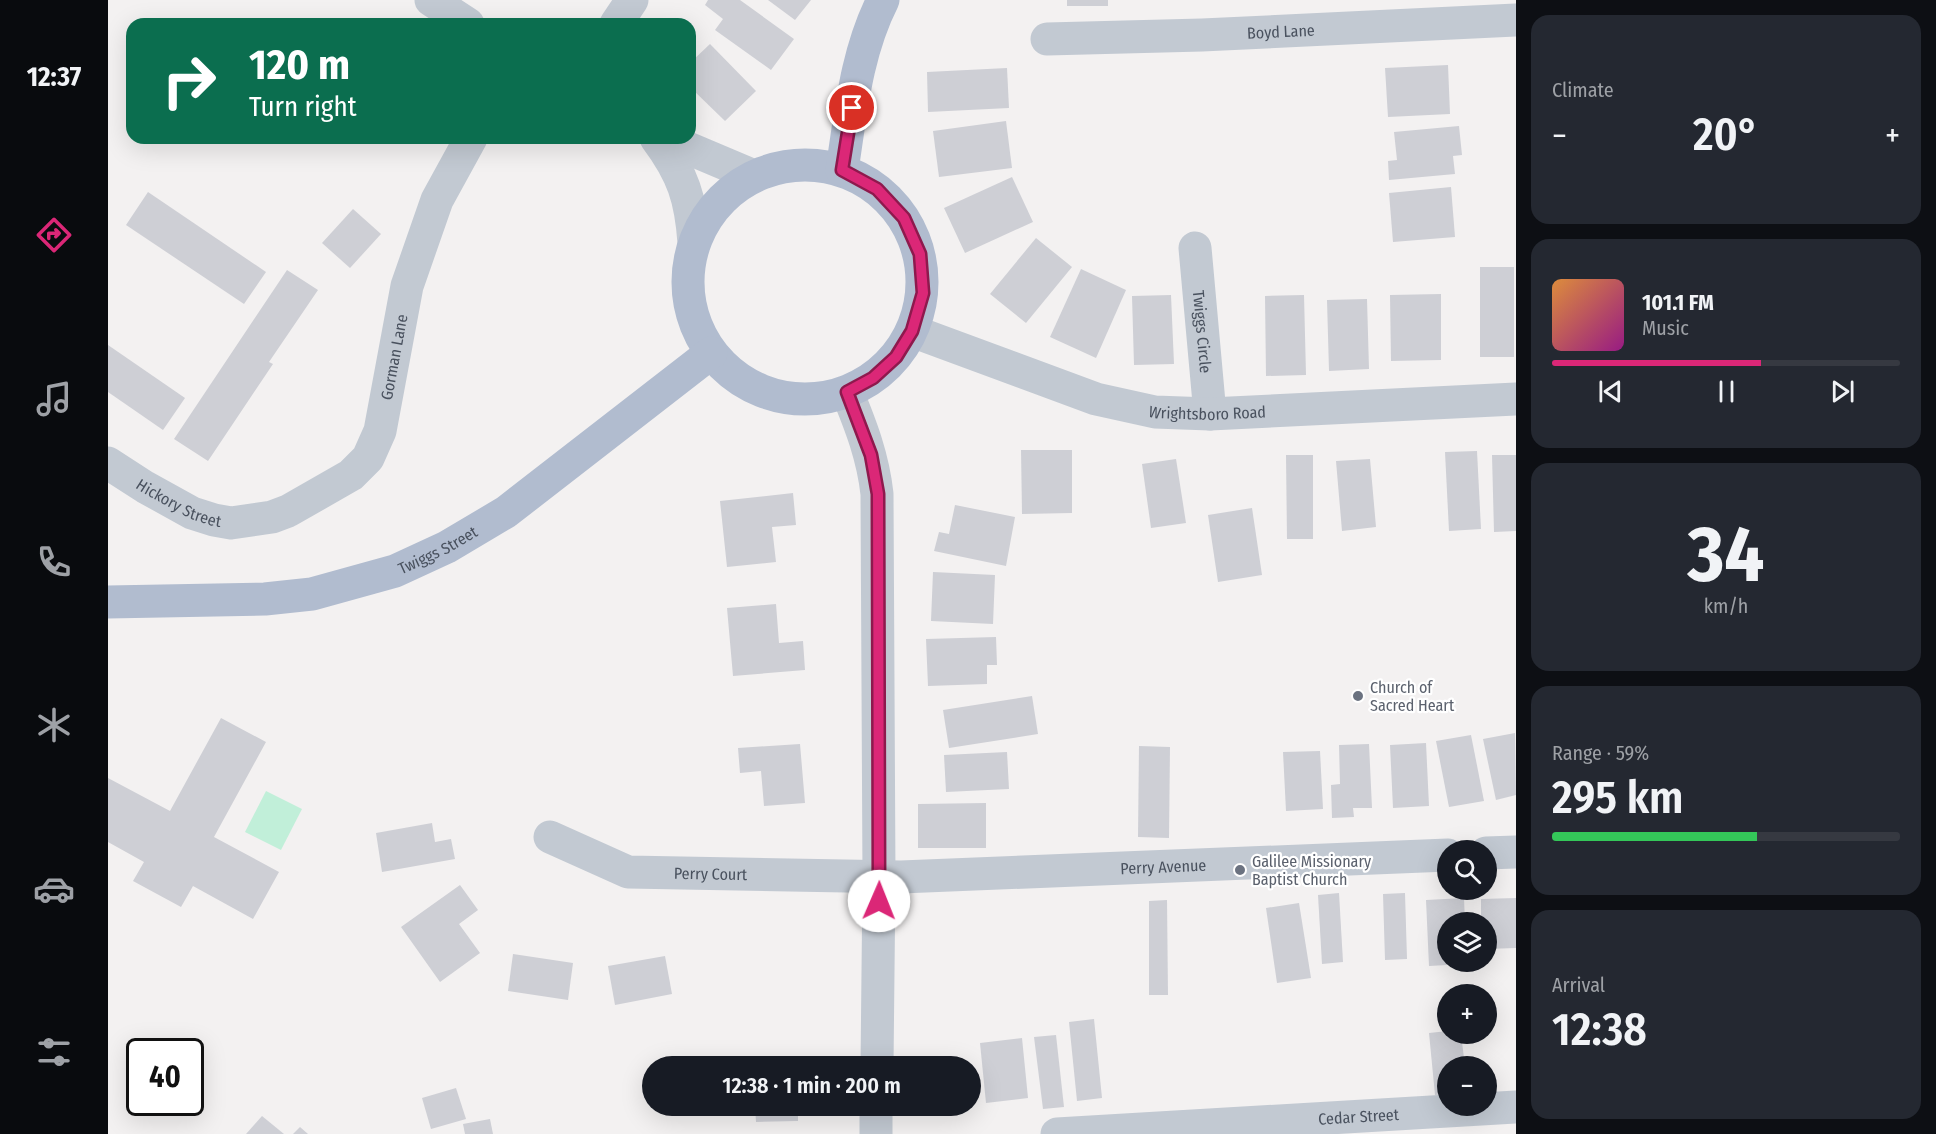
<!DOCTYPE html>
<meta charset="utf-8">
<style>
:root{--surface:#171b24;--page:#242831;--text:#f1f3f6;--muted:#9ea1a6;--line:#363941;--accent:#db2777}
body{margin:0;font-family:"Fira Sans Condensed",sans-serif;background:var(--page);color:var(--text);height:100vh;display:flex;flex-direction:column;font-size:22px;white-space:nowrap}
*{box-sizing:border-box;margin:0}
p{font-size:20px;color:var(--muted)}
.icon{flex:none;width:33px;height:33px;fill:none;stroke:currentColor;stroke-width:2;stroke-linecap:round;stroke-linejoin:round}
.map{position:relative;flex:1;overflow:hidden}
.panel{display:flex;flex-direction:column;gap:15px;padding:15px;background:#0d0f14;width:420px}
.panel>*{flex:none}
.banner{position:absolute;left:18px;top:18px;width:570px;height:126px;border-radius:18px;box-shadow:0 6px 24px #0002;background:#0b6e4f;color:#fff;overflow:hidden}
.tools{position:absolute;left:1329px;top:840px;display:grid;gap:12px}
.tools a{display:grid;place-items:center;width:60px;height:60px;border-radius:50%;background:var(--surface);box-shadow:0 6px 24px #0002;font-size:30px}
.speed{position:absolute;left:18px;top:1038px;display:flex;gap:12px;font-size:30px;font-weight:700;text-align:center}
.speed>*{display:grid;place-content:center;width:78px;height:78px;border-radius:50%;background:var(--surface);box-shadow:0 6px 24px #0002;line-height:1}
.speed .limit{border:3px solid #111;border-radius:9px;background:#fff;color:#111}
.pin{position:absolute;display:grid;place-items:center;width:51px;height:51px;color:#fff;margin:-26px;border:3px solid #fff;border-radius:50%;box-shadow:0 2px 6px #0007}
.me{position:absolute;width:66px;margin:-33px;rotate:1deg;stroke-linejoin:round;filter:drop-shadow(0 0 4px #0008)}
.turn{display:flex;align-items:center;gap:21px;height:126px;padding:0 24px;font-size:27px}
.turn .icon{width:78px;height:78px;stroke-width:2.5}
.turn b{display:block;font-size:42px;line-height:51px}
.big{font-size:45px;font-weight:600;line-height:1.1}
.panel .card{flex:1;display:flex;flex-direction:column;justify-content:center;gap:9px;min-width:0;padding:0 21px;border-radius:18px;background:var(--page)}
.panel .dial{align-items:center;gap:0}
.dial b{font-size:78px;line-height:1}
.song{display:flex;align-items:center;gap:18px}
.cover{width:72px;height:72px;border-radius:9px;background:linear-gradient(135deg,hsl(30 70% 55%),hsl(310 70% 35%))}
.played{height:6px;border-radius:3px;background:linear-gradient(90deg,var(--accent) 60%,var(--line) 60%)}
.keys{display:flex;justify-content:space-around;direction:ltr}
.heat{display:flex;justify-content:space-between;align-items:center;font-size:33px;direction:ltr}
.charge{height:9px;border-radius:4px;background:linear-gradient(90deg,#34c759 59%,var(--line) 0)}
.trip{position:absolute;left:534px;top:1056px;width:339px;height:60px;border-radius:30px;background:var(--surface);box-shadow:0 6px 24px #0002;font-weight:600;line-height:60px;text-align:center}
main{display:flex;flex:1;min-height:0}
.tabs{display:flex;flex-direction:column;width:108px;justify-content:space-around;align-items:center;background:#090b0e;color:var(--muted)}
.tabs .icon{width:42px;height:42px}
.tabs .current{color:var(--accent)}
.tabs b{font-size:27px;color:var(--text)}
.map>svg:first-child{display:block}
.green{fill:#c1efd9}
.building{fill:#cecfd5}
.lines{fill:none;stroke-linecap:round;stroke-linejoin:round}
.minor{stroke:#c2c9d2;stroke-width:33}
.major{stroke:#b1bccf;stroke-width:33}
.route-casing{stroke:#8e194d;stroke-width:15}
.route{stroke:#db2777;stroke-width:10}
.worship-dot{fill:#6b7280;stroke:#fff;stroke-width:2}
.labels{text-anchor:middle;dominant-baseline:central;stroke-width:4.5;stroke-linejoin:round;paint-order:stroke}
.street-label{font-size:16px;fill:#49515e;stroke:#fff}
.worship-label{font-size:16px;fill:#5b616d;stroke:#fff;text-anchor:start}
</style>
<main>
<nav class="tabs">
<b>12:37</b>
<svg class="icon current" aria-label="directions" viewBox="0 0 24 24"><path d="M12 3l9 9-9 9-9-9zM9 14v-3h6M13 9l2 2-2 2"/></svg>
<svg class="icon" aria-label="music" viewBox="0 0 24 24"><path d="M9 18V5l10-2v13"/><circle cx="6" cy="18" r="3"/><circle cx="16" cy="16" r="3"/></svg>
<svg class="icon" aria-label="phone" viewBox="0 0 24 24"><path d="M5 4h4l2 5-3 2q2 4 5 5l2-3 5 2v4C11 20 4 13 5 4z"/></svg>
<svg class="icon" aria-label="climate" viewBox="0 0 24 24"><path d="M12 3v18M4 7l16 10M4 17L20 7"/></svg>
<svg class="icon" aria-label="car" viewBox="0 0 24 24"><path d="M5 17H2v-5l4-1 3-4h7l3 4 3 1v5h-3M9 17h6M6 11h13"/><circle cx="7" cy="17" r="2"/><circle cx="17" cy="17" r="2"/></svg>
<svg class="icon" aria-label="filters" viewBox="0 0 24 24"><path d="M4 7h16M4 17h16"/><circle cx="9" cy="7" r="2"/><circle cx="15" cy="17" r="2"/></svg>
</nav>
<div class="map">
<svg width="1408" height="1134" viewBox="0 0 1408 1134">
<rect width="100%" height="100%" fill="#f3f1f1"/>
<!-- green -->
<polygon class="green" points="158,791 194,809 173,850 137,832"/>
<!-- building -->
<g class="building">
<polygon points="600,0 632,0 686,39 663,70 607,30 615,19 597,5"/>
<polygon points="660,0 703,0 687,20"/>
<rect x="959" y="0" width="41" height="6"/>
<polygon points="602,44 648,91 617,121 582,87 582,63"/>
<polygon points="1340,65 1342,114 1280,117 1277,68"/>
<polygon points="899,68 901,108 820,112 819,72"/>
<polygon points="898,121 904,168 831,177 825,131"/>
<polygon points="1351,126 1354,155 1345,156 1347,174 1281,180 1280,161 1289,160 1286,132"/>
<polygon points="904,177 925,222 857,253 836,208"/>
<polygon points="1343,187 1347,237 1285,242 1281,193"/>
<polygon points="40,192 158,272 136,304 18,225"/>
<polygon points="245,209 273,234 242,268 214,243"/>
<polygon points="928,238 964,267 918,323 882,294"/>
<rect x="1372" y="267" width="34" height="90"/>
<polygon points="973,269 1018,290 988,358 942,337"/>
<polygon points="179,270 210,290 161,362 165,364 100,461 66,439"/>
<polygon points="1333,294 1333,360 1283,361 1282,295"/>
<polygon points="1063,295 1066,364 1026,365 1024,296"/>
<polygon points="1196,295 1198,375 1158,376 1157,296"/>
<polygon points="1259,299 1261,369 1221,371 1219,300"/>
<polygon points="0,345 77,398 55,430 0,392"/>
<polygon points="913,450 964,450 964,513 914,514"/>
<polygon points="1369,451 1373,529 1341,531 1337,452"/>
<polygon points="1178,455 1205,455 1205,539 1179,539"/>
<polygon points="1384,455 1408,455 1408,531 1386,532"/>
<polygon points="1068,459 1078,523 1043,528 1034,464"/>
<polygon points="1262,459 1268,527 1234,531 1228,461"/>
<polygon points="685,493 688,525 664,527 668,562 619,567 612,501"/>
<polygon points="847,505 907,517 898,566 826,551 831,532 841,534"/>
<polygon points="1144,508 1154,575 1110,582 1100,515"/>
<polygon points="825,572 887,575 885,624 823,621"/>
<polygon points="668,604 671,643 695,641 697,670 625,676 619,608"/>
<polygon points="888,637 889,665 879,665 879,684 820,686 818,639"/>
<polygon points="924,696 930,734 841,748 835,710"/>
<polygon points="113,718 158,742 106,837 171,872 145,919 85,886 73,907 25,881 36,862 0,842 0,778 62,811"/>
<polygon points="1407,733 1408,795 1388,800 1375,739"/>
<polygon points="1363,735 1376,801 1341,807 1328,741"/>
<polygon points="1318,743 1321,806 1285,808 1282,745"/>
<polygon points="692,744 697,803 656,806 653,771 632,773 630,748"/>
<polygon points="1261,744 1264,808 1245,808 1246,817 1224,818 1223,785 1232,784 1231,745"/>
<polygon points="1031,746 1062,747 1061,838 1030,837"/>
<polygon points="1212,751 1215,809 1178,811 1175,752"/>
<polygon points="899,752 901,789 838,792 836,755"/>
<polygon points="878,803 878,848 810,848 810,804"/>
<polygon points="324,823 327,842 343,839 347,859 274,872 268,833"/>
<polygon points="352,885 370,910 351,924 372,953 332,982 293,927"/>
<polygon points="1231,893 1235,962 1214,964 1210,895"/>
<polygon points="1297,893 1299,959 1277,960 1275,894"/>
<polygon points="1356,898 1357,922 1340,922 1340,962 1358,962 1358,964 1321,966 1318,900"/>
<polygon points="1408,898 1408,948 1378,949 1378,922 1373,922 1373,899"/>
<polygon points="1059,900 1060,995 1041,995 1041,901"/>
<polygon points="1191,903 1203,978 1169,983 1158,908"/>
<polygon points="405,954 465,963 460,1000 400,991"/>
<polygon points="557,956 564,994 507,1005 500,966"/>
<polygon points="986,1019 994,1098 969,1101 961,1022"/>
<polygon points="1340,1031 1340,1034 1353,1034 1357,1066 1340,1066 1340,1094 1327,1095 1321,1033"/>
<polygon points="948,1035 956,1107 935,1109 926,1037"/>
<polygon points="914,1038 920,1098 878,1103 872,1043"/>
<polygon points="688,1062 688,1066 646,1066 646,1064"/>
<polygon points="348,1088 358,1119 323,1129 314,1098"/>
<polygon points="647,1106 690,1106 690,1121 648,1122"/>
<polygon points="154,1116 176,1134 138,1134"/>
<polygon points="382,1119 385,1134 357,1134 355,1124"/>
<polygon points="192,1127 200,1134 185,1134"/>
</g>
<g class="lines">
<!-- minor -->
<g class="minor">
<polyline points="323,0 360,24"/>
<polyline points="508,24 524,0"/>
<path id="s1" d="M 939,39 L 1094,35 L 1408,20"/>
<path d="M 548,138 C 575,174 583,199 586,243"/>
<polyline points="556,138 646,176"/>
<path id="s2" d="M 1087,248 L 1102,414"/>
<path id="s3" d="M 804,331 L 988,399 L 1047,412 L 1102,414 L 1408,399"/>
<path d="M 739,392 C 753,426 765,457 769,494 L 771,878 L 769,1066"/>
<path id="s4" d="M 0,463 L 37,487 L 84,513 L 106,520 L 123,523 L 164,517 L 180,511 L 243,475 L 260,458 L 272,431 L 299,286 L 329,200 L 363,138"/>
<path id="s5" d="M 442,837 L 520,872 L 793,877 L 1340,855"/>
<polyline points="1378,853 1408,852"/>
<polyline points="768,1134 768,1106"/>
<path id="s6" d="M 949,1134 L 1408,1107"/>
</g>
<!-- major -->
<g class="major">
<circle cx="697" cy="282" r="117"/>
<path d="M 734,170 C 743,112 748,53 775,0"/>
<path id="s7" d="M 0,602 L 157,599 L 204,594 L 287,571 L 339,547 L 398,512 L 603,353"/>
</g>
</g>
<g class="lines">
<!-- route casing -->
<g class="route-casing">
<polyline id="route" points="744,108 734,170 769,189 796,218 812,254 815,293 804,331 788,357 765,378 739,392 763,455 770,494 771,901"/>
</g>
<!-- route -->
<use href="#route" class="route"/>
</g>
<!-- markers -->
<g class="worship-dot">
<circle cx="1250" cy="696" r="6"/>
<circle cx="1132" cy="870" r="6"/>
</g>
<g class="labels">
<!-- street labels -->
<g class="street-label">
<text stroke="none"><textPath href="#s1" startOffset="234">Boyd Lane</textPath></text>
<text stroke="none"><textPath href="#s2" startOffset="84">Twiggs Circle</textPath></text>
<text stroke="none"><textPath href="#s4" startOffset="398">Gorman Lane</textPath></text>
<text stroke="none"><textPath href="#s3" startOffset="309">Wrightsboro Road</textPath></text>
<text stroke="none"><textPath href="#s4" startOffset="82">Hickory Street</textPath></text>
<text stroke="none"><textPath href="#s7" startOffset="338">Twiggs Street</textPath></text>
<text stroke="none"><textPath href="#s5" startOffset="621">Perry Avenue</textPath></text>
<text stroke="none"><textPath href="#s5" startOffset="168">Perry Court</textPath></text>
<text stroke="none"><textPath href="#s6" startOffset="302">Cedar Street</textPath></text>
</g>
<!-- worship labels -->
<g class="worship-label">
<text x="1262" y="687">Church of<tspan x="1262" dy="18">Sacred Heart</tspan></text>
<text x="1144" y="861">Galilee Missionary<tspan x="1144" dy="18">Baptist Church</tspan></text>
</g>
</g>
</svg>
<div class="tools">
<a><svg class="icon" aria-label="search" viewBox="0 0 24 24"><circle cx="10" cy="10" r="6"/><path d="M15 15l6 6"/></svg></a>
<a><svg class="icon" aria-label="layers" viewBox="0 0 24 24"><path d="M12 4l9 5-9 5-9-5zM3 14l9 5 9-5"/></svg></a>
<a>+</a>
<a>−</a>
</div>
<div class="speed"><div class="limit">40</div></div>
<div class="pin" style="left:744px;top:108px;background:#d93025"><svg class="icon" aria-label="arrive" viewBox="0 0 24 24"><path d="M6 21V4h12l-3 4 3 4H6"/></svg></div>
<svg class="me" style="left:771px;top:901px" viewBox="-20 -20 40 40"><circle r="19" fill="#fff"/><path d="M0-13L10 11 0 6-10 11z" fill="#db2777"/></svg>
<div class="trip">12:38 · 1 min · 200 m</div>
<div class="banner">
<div class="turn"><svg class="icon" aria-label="right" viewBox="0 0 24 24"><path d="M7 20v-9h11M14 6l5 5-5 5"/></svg><div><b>120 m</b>Turn right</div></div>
</div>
</div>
<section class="panel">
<div class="card"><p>Climate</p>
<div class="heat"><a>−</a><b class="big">20°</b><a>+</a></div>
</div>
<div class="card">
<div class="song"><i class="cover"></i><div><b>101.1 FM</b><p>Music</p></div></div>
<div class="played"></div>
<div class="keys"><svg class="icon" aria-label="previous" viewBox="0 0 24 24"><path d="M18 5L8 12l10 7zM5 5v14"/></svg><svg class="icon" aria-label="pause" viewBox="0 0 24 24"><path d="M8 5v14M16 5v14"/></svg><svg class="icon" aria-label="next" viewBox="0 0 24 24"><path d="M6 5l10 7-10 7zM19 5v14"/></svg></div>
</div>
<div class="card dial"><b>34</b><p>km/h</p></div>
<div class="card"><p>Range · 59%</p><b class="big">295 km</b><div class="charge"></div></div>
<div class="card"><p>Arrival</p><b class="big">12:38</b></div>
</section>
</main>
